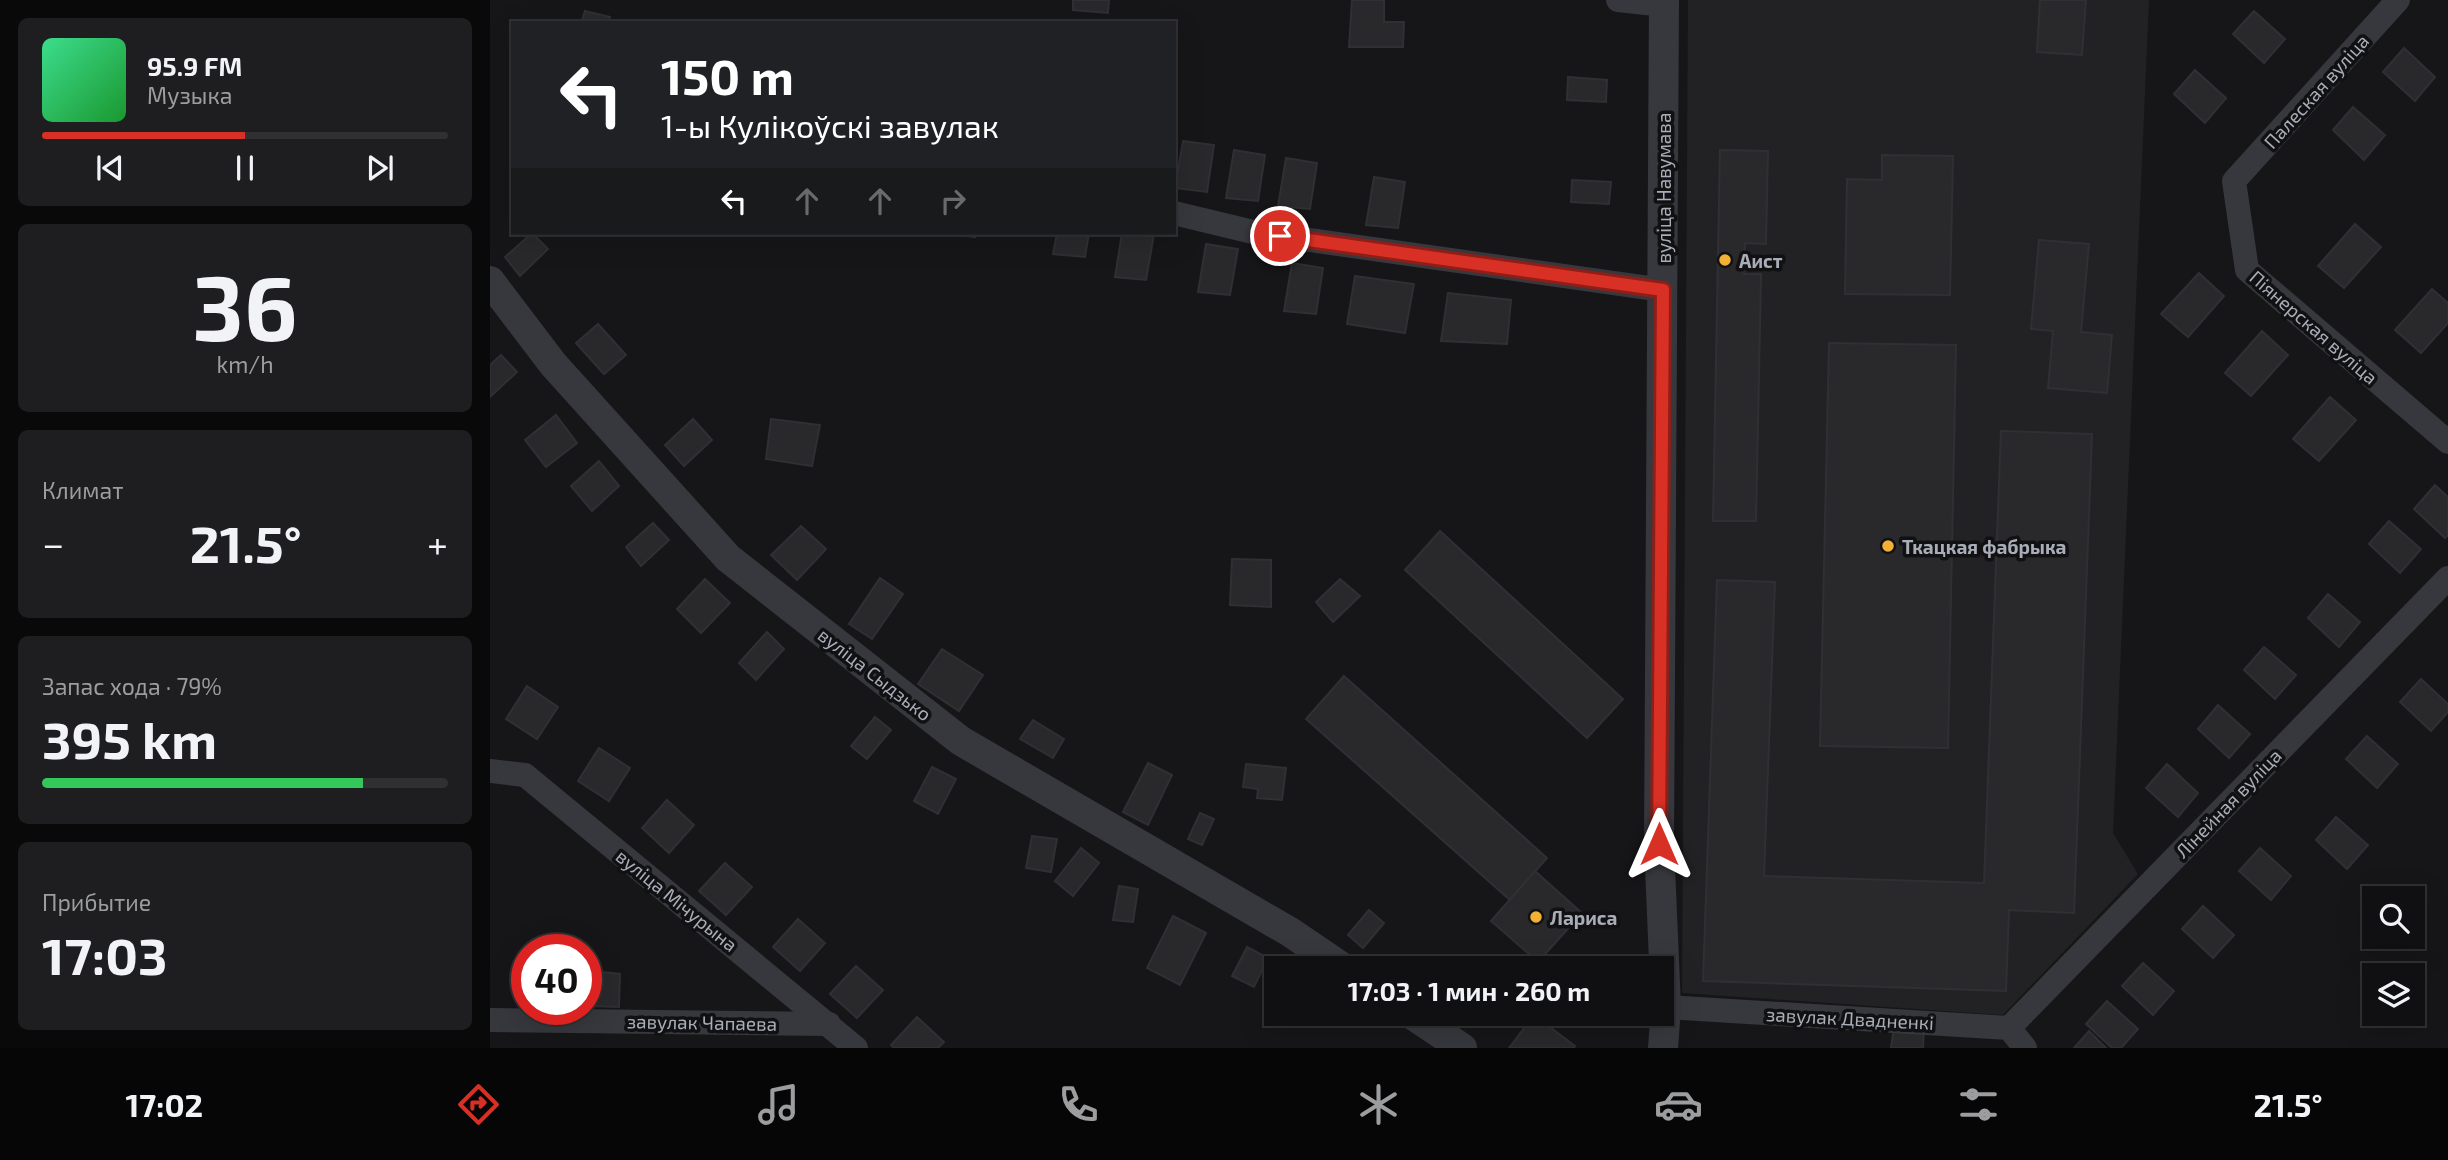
<!DOCTYPE html>
<html lang="ru">
<meta charset="utf-8">
<style>
:root{--surface:#101012;--page:#1e1e20;--text:#f1f3f6;--muted:#9c9d9f;--line:#303032;--accent:#d93025}
body{margin:0;font-family:"Exo 2",sans-serif;background:var(--page);color:var(--text);height:100vh;display:flex;flex-direction:column;font-size:26px;white-space:nowrap}
*{box-sizing:border-box;margin:0}
p{font-size:23px;color:var(--muted)}
.icon{flex:none;width:38px;height:38px;fill:none;stroke:currentColor;stroke-width:2;stroke-linecap:round;stroke-linejoin:round}
.map{position:relative;flex:1;overflow:hidden}
.side{display:flex;flex-direction:column;gap:18px;padding:18px;background:#09090a;width:490px}
.side>*{flex:none}
.hud{position:absolute;left:21px;top:21px;width:665px;height:214px;border-radius:0px;box-shadow:0 7px 28px #0002,0 0 0 2px var(--line);background:#202124;color:#fff;overflow:hidden}
.fabs{position:absolute;left:1872px;top:886px;display:grid;gap:14px}
.fabs a{display:grid;place-items:center;width:63px;height:63px;border-radius:0px;background:var(--surface);box-shadow:0 7px 28px #0002,0 0 0 2px var(--line);font-size:35px}
.speed{position:absolute;left:21px;top:934px;display:flex;gap:14px;font-size:35px;font-weight:700;text-align:center}
.speed>*{display:grid;place-content:center;width:91px;height:91px;border-radius:50%;background:var(--surface);box-shadow:0 7px 28px #0002,0 0 0 2px var(--line);line-height:1}
.speed .limit{border:10px solid #d22;background:#fff;color:#111}
.pin{position:absolute;display:grid;place-items:center;width:60px;height:60px;color:#fff;margin:-30px;border:4px solid #fff;border-radius:50%;box-shadow:0 2px 7px #0007}
.me{position:absolute;width:77px;margin:-38px;rotate:0deg;stroke-linejoin:round;filter:drop-shadow(0 0 5px #0008)}
.turn{display:flex;align-items:center;gap:24px;height:147px;padding:0 35px;font-size:32px}
.turn .icon{width:91px;height:91px;stroke-width:2.5}
.turn b{display:block;font-size:49px;line-height:60px}
.lanes{display:flex;align-items:center;height:66px;padding:0 35px;background:#0003;justify-content:center;gap:35px;direction:ltr}
.lanes .off{opacity:.35}
.big{font-size:52px;font-weight:700;line-height:1.1}
.side .card{flex:1;display:flex;flex-direction:column;justify-content:center;gap:10px;min-width:0;padding:0 24px;border-radius:10px;background:var(--page)}
.side .dial{align-items:center;gap:0}
.dial b{font-size:91px;line-height:1}
.song{display:flex;align-items:center;gap:21px}
.cover{width:84px;height:84px;border-radius:10px;background:linear-gradient(135deg,hsl(150 70% 55%),hsl(130 70% 35%))}
.played{height:7px;border-radius:4px;background:linear-gradient(90deg,var(--accent) 50%,var(--line) 50%)}
.keys{display:flex;justify-content:space-around;direction:ltr}
.heat{display:flex;justify-content:space-between;align-items:center;font-size:38px;direction:ltr}
.charge{height:10px;border-radius:5px;background:linear-gradient(90deg,#34c759 79%,var(--line) 0)}
.trip{position:absolute;left:774px;top:956px;width:410px;height:70px;border-radius:0px;background:var(--surface);box-shadow:0 7px 28px #0002,0 0 0 2px var(--line);font-weight:700;line-height:70px;text-align:center}
.tabs{display:flex;height:112px;justify-content:space-around;align-items:center;background:#060607;color:var(--muted)}
.tabs .icon{width:49px;height:49px}
.tabs .on{color:var(--accent)}
.tabs b{font-size:32px;color:var(--text)}
main{display:flex;flex:1;min-height:0}
.map>svg:first-child{display:block}
.built{fill:#222225}
.building{fill:#29292c;stroke:#303034;stroke-width:2}
.lines{fill:none;stroke-linecap:round;stroke-linejoin:round}
.minor{stroke:#37383d;stroke-width:24}
.tertiary{stroke:#37383d;stroke-width:30}
.route-casing{stroke:#8d1f18;stroke-width:18}
.route{stroke:#d93025;stroke-width:12}
.poi-dot{fill:#f2b134;stroke:#111113;stroke-width:2.5}
.labels{text-anchor:middle;dominant-baseline:central;stroke-width:7;stroke-linejoin:round;paint-order:stroke}
.street-label{font-size:19px;fill:#a8adb8;stroke:#111113}
.poi-label{font-size:19px;font-weight:bold;fill:#a8adb8;stroke:#111113;text-anchor:start}
</style>
<main>
<section class="side">
<div class="card">
<div class="song"><i class="cover"></i><div><b>95.9 FM</b><p>Музыка</p></div></div>
<div class="played"></div>
<div class="keys"><svg class="icon" aria-label="previous" viewBox="0 0 24 24"><path d="M18 5L8 12l10 7zM5 5v14"/></svg><svg class="icon" aria-label="pause" viewBox="0 0 24 24"><path d="M8 5v14M16 5v14"/></svg><svg class="icon" aria-label="next" viewBox="0 0 24 24"><path d="M6 5l10 7-10 7zM19 5v14"/></svg></div>
</div>
<div class="card dial"><b>36</b><p>km/h</p></div>
<div class="card"><p>Климат</p>
<div class="heat"><a>−</a><b class="big">21.5°</b><a>+</a></div>
</div>
<div class="card"><p>Запас хода · 79%</p><b class="big">395 km</b><div class="charge"></div></div>
<div class="card"><p>Прибытие</p><b class="big">17:03</b></div>
</section>
<div class="map">
<svg width="1958" height="1048" viewBox="0 0 1958 1048">
<rect width="100%" height="100%" fill="#161618"/>
<!-- built -->
<polygon class="built" points="1198,0 1659,0 1623,833 1648,874 1513,1015 1192,993"/>
<!-- building -->
<g class="building">
<polygon points="583,0 619,0 618,13 583,10"/>
<polygon points="862,0 894,0 894,22 914,22 913,47 859,47"/>
<polygon points="1550,0 1596,0 1592,55 1547,52"/>
<polygon points="95,11 120,17 118,23 91,23"/>
<polygon points="1764,11 1795,39 1774,63 1743,34"/>
<polygon points="1914,48 1945,77 1925,101 1893,72"/>
<polygon points="1705,70 1736,98 1715,123 1684,94"/>
<polygon points="1078,77 1117,80 1116,102 1077,100"/>
<polygon points="1863,107 1895,135 1874,160 1843,130"/>
<polygon points="693,141 724,145 717,192 685,188"/>
<polygon points="744,150 775,155 768,201 736,198"/>
<polygon points="1230,150 1278,151 1276,244 1255,243 1254,274 1271,274 1266,521 1223,521"/>
<polygon points="1392,155 1463,156 1460,295 1355,294 1357,179 1392,180"/>
<polygon points="796,158 827,163 820,209 788,206"/>
<polygon points="884,177 915,182 908,228 876,225"/>
<polygon points="1082,180 1121,182 1119,204 1081,202"/>
<polygon points="1865,224 1891,247 1854,288 1828,266"/>
<polygon points="42,233 58,249 30,276 15,257"/>
<polygon points="453,233 485,233 485,237"/>
<polygon points="567,233 599,233 595,257 563,254"/>
<polygon points="632,233 664,234 656,280 625,277"/>
<polygon points="1549,240 1599,244 1591,332 1622,335 1617,393 1558,388 1563,331 1541,329"/>
<polygon points="716,244 748,249 740,295 708,292"/>
<polygon points="802,263 833,268 826,314 794,311"/>
<polygon points="1709,273 1734,296 1698,337 1671,314"/>
<polygon points="865,276 924,284 915,333 857,324"/>
<polygon points="1942,289 1958,303 1958,323 1931,353 1905,330"/>
<polygon points="958,293 1021,300 1017,344 951,341"/>
<polygon points="108,324 136,355 114,374 86,343"/>
<polygon points="1772,331 1798,355 1761,396 1735,373"/>
<polygon points="1339,343 1466,345 1458,748 1330,746"/>
<polygon points="11,355 27,372 0,397 0,365"/>
<polygon points="1840,397 1866,420 1829,461 1803,439"/>
<polygon points="66,415 87,443 56,467 35,440"/>
<polygon points="203,419 222,440 194,466 175,445"/>
<polygon points="281,419 330,425 322,466 276,459"/>
<polygon points="1511,431 1602,434 1584,913 1519,910 1516,991 1213,981 1227,580 1285,582 1274,876 1494,883"/>
<polygon points="109,461 129,486 102,511 81,486"/>
<polygon points="1945,485 1958,497 1958,535 1955,538 1924,509"/>
<polygon points="1899,521 1931,549 1910,573 1879,544"/>
<polygon points="163,523 179,540 151,566 136,547"/>
<polygon points="311,526 336,549 307,580 281,555"/>
<polygon points="950,531 1133,699 1097,738 915,570"/>
<polygon points="742,559 781,560 781,607 740,605"/>
<polygon points="390,578 413,594 382,639 359,624"/>
<polygon points="215,579 240,603 211,633 187,609"/>
<polygon points="850,579 870,596 843,622 826,602"/>
<polygon points="1838,594 1870,622 1849,647 1818,618"/>
<polygon points="277,632 294,649 266,680 249,663"/>
<polygon points="1774,647 1806,675 1785,699 1754,670"/>
<polygon points="452,649 493,675 469,711 428,684"/>
<polygon points="854,676 1057,858 1020,900 816,719"/>
<polygon points="1931,679 1958,704 1958,712 1941,731 1910,702"/>
<polygon points="37,686 68,707 47,739 16,719"/>
<polygon points="1728,705 1760,734 1739,758 1708,729"/>
<polygon points="385,717 401,730 377,759 361,746"/>
<polygon points="543,720 574,739 563,758 530,739"/>
<polygon points="1877,736 1908,764 1887,788 1856,759"/>
<polygon points="109,748 140,768 119,801 88,781"/>
<polygon points="658,763 682,775 658,825 633,812"/>
<polygon points="756,764 796,768 792,800 767,798 768,789 753,787"/>
<polygon points="1677,764 1708,793 1688,817 1656,788"/>
<polygon points="442,767 466,779 448,814 424,801"/>
<polygon points="177,800 204,825 179,853 152,828"/>
<polygon points="710,813 724,819 712,845 698,839"/>
<polygon points="1846,817 1878,845 1857,869 1826,840"/>
<polygon points="542,836 567,839 561,872 536,868"/>
<polygon points="591,848 609,863 583,896 565,881"/>
<polygon points="1770,848 1801,876 1781,900 1749,871"/>
<polygon points="235,863 262,887 236,915 209,891"/>
<polygon points="1045,871 1092,913 1048,962 1001,921"/>
<polygon points="629,886 648,889 643,922 623,920"/>
<polygon points="1713,906 1744,935 1723,958 1692,929"/>
<polygon points="879,910 894,923 873,948 858,935"/>
<polygon points="683,916 716,933 690,985 657,968"/>
<polygon points="308,919 335,943 310,971 283,947"/>
<polygon points="757,947 778,958 764,987 742,976"/>
<polygon points="936,958 949,968 929,968"/>
<polygon points="1653,963 1684,991 1663,1015 1632,986"/>
<polygon points="32,965 37,965 37,999 29,999"/>
<polygon points="366,966 393,990 367,1018 340,994"/>
<polygon points="102,971 130,974 129,1007 99,1006"/>
<polygon points="1617,1001 1648,1029 1631,1048 1622,1048 1596,1024"/>
<polygon points="1044,1015 1085,1046 1084,1048 1019,1048"/>
<polygon points="427,1017 454,1042 448,1048 404,1048 401,1045"/>
<polygon points="1404,1026 1434,1028 1433,1048 1401,1048"/>
<polygon points="1599,1031 1616,1048 1584,1048"/>
</g>
<g class="lines">
<!-- minor -->
<g class="minor">
<polyline points="1128,0 1174,5"/>
<polyline points="1908,0 1744,181 1757,270 1958,442"/>
<polyline points="684,213 763,232 1173,290"/>
<polyline points="0,771 35,775 366,1048"/>
<polyline points="1176,1007 1519,1028 1535,1048"/>
<polyline points="0,1020 339,1024"/>
<polyline points="1519,1028 1958,578"/>
</g>
<!-- tertiary -->
<g class="tertiary">
<polyline points="0,281 63,364 238,558 471,741 800,932 853,968"/>
<polyline points="920,1013 972,1048"/>
<polyline points="1173,1048 1176,1007 1169,844 1174,0"/>
</g>
</g>
<g class="lines">
<!-- route casing -->
<g class="route-casing">
<polyline id="route" points="790,236 1173,290 1169,844"/>
</g>
<!-- route -->
<use href="#route" class="route"/>
</g>
<!-- markers -->
<g class="poi-dot">
<circle cx="1235" cy="260" r="7"/>
<circle cx="1398" cy="546" r="7"/>
<circle cx="1046" cy="917" r="7"/>
</g>
<g class="labels">
<!-- street labels -->
<g class="street-label">
<text transform="translate(1826 91) rotate(-48)">Палеская вуліца</text>
<text transform="translate(1173 188) rotate(-90)">вуліца Навумава</text>
<text transform="translate(1824 327) rotate(41)">Піянерская вуліца</text>
<text transform="translate(385 674) rotate(38)">вуліца Сыдзько</text>
<text transform="translate(1738 803) rotate(-46)">Лінейная вуліца</text>
<text transform="translate(187 900) rotate(39)">вуліца Мічурына</text>
<text transform="translate(1360 1018) rotate(3)">завулак Двадненкі</text>
<text transform="translate(212 1022) rotate(1)">завулак Чапаева</text>
</g>
<!-- poi labels -->
<g class="poi-label">
<text x="1249" y="260">Аист</text>
<text x="1412" y="546">Ткацкая фабрыка</text>
<text x="1060" y="917">Лариса</text>
</g>
</g>
</svg>
<div class="fabs">
<a><svg class="icon" aria-label="search" viewBox="0 0 24 24"><circle cx="10" cy="10" r="6"/><path d="M15 15l6 6"/></svg></a>
<a><svg class="icon" aria-label="layers" viewBox="0 0 24 24"><path d="M12 4l9 5-9 5-9-5zM3 14l9 5 9-5"/></svg></a>
</div>
<div class="speed"><div class="limit">40</div></div>
<div class="pin" style="left:790px;top:236px;background:#d93025"><svg class="icon" aria-label="arrive" viewBox="0 0 24 24"><path d="M6 21V4h12l-3 4 3 4H6"/></svg></div>
<svg class="me" style="left:1169px;top:844px" viewBox="-20 -20 40 40"><path d="M0-17L14 15 0 8-14 15z" fill="#d93025" stroke="#fff" stroke-width="4"/></svg>
<div class="trip">17:03 · 1 мин · 260 m</div>
<div class="hud">
<div class="turn"><svg class="icon" aria-label="left" viewBox="0 0 24 24"><path d="M17 20v-9H6M10 6l-5 5 5 5"/></svg><div><b>150 m</b>1-ы Кулікоўскі завулак</div></div>
<div class="lanes"><svg class="icon" aria-label="left" viewBox="0 0 24 24"><path d="M17 20v-9H6M10 6l-5 5 5 5"/></svg><svg class="icon off" aria-label="ahead" viewBox="0 0 24 24"><path d="M12 20V5M6 11l6-6 6 6"/></svg><svg class="icon off" aria-label="ahead" viewBox="0 0 24 24"><path d="M12 20V5M6 11l6-6 6 6"/></svg><svg class="icon off" aria-label="right" viewBox="0 0 24 24"><path d="M7 20v-9h11M14 6l5 5-5 5"/></svg></div>
</div>
</div>
</main>
<nav class="tabs">
<b>17:02</b>
<svg class="icon on" aria-label="directions" viewBox="0 0 24 24"><path d="M12 3l9 9-9 9-9-9zM9 14v-3h6M13 9l2 2-2 2"/></svg>
<svg class="icon" aria-label="music" viewBox="0 0 24 24"><path d="M9 18V5l10-2v13"/><circle cx="6" cy="18" r="3"/><circle cx="16" cy="16" r="3"/></svg>
<svg class="icon" aria-label="phone" viewBox="0 0 24 24"><path d="M5 4h4l2 5-3 2q2 4 5 5l2-3 5 2v4C11 20 4 13 5 4z"/></svg>
<svg class="icon" aria-label="climate" viewBox="0 0 24 24"><path d="M12 3v18M4 7l16 10M4 17L20 7"/></svg>
<svg class="icon" aria-label="car" viewBox="0 0 24 24"><path d="M5 17H2v-5l4-1 3-4h7l3 4 3 1v5h-3M9 17h6M6 11h13"/><circle cx="7" cy="17" r="2"/><circle cx="17" cy="17" r="2"/></svg>
<svg class="icon" aria-label="filters" viewBox="0 0 24 24"><path d="M4 7h16M4 17h16"/><circle cx="9" cy="7" r="2"/><circle cx="15" cy="17" r="2"/></svg>
<b>21.5°</b>
</nav>
